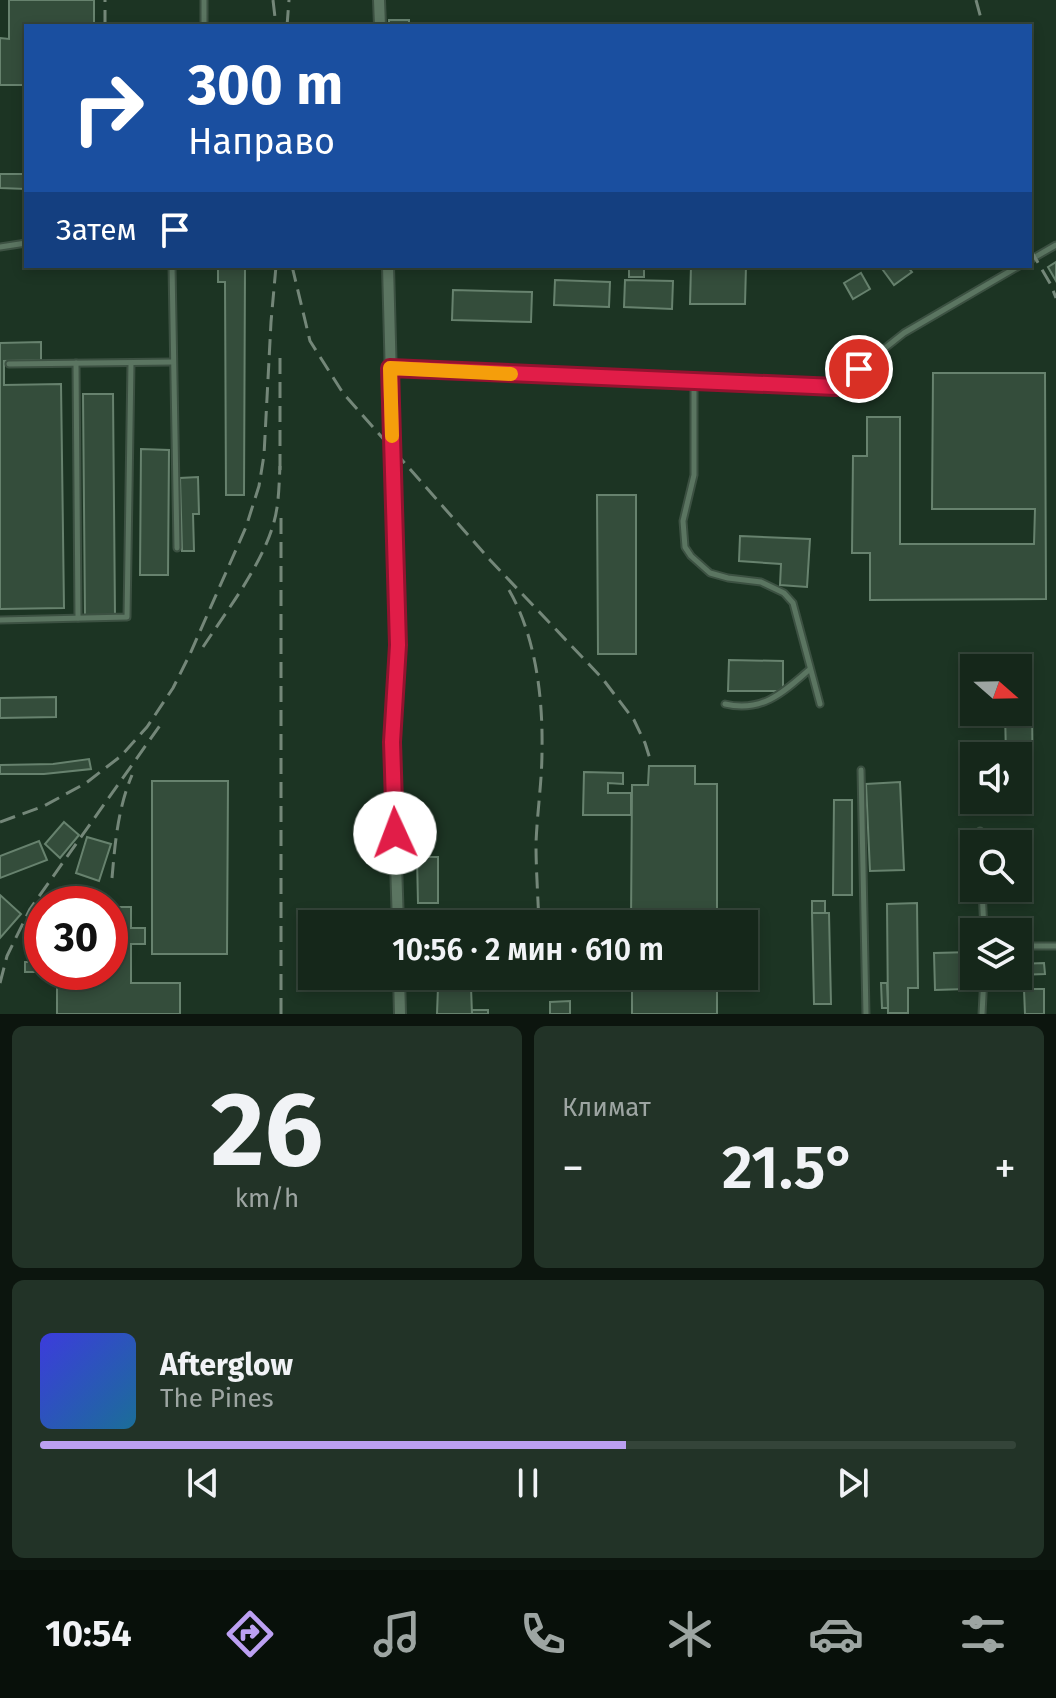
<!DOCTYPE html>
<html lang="ru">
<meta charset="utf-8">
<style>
:root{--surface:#15271a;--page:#223327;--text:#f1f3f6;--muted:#9da5a2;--line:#344439;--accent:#bca0f2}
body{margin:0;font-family:"Fira Sans",sans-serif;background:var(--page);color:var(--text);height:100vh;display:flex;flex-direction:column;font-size:30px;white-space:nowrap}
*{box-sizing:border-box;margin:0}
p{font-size:26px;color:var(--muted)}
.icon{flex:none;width:44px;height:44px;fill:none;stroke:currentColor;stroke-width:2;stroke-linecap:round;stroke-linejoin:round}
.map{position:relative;height:1014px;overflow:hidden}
.side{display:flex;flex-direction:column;gap:12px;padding:12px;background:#0c150e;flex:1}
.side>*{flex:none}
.hud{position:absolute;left:24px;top:24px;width:1008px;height:244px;border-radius:0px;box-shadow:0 4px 12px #0003,0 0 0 2px var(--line);background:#1a4fa0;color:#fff;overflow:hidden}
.needle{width:52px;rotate:110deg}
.fabs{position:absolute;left:960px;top:654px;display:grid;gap:16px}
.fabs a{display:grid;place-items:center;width:72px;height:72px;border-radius:0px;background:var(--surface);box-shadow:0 4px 12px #0003,0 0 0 2px var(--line);font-size:40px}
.speed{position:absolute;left:24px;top:886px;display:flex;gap:16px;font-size:40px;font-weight:700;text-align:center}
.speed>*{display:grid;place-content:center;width:104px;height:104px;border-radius:50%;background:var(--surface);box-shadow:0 4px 12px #0003,0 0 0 2px var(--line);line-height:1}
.speed .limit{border:12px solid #d22;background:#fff;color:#111}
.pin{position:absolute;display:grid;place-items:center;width:68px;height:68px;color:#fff;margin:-34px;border:4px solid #fff;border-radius:50%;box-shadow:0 2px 8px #0007}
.me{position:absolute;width:88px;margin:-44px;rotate:358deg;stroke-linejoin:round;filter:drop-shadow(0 0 6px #0008)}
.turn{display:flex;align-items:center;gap:28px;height:168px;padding:0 32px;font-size:36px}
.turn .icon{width:104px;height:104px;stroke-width:2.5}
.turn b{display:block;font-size:56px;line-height:68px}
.then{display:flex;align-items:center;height:76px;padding:0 32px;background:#0003;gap:16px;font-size:30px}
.big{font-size:60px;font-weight:600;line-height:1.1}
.side .tile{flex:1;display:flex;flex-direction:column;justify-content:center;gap:12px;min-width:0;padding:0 28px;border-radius:12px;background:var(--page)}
.side .dial{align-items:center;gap:0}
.dial b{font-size:104px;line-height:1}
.song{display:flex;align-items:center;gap:24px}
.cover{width:96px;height:96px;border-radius:12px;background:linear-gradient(135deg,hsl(240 70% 55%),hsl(200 70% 35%))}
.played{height:8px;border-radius:4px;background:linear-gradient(90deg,var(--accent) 60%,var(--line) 60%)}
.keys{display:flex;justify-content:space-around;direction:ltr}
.heat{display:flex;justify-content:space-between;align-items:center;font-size:44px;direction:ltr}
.side .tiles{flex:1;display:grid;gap:12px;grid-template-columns:1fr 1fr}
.tile:last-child{grid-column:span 2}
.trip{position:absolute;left:298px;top:910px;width:460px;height:80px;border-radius:0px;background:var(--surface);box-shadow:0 4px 12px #0003,0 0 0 2px var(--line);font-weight:600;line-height:80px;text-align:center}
.dock{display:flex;height:128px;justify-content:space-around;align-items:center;background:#08100a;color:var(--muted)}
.dock .icon{width:56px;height:56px}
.dock .current{color:var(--accent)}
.dock b{font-size:36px;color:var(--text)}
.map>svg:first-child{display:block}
.building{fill:#344d3b;stroke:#67826e;stroke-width:2}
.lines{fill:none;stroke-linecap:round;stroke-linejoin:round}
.lane-casing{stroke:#3c5142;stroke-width:9}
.street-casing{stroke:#3c5142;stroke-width:14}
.lane{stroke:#5b7561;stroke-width:5}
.street{stroke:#5b7561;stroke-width:10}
.rail{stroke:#748779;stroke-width:3;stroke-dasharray:16 8;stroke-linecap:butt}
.route-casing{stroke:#92132f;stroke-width:20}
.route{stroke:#e11d48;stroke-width:14}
.slow{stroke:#f59e0b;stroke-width:14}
</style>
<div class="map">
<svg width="1056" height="1014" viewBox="0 0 1056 1014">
<rect width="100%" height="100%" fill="#1c3423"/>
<!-- building -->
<g class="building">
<polygon points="9,0 94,0 94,26 26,26 26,85 0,85 0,38 9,39"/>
<rect x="389" y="20" width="20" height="6"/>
<polygon points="0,174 26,174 26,189 0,188"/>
<polygon points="1056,262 1056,281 1048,267"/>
<polygon points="218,266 245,266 244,495 226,495 225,282 218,282"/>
<rect x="629" y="266" width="15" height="11"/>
<polygon points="691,266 746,266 745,304 690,304"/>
<polygon points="880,266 907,266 912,272 894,285"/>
<polygon points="861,273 870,289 853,299 844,283"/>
<polygon points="555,280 610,282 609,307 554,305"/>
<polygon points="625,280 673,281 672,309 624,307"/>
<polygon points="453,290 532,292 531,322 452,320"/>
<polygon points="41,342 41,360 4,361 4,385 61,384 64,608 0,609 0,343"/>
<polygon points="933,373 1045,373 1046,599 870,600 870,553 852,553 853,456 867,456 867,417 900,417 900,544 1034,544 1035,509 932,509"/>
<polygon points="83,394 113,394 115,616 85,616"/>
<polygon points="141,449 169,450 168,575 140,575"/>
<polygon points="198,477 199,514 193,514 194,551 182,551 180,478"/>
<polygon points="597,495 636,495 636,654 598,654"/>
<polygon points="740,536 810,539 807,587 780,585 781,564 739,561"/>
<polygon points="729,660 783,661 783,691 728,691"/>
<polygon points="56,697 56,717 0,718 0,698"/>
<polygon points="1018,699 1032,699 1033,811 1006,811 1006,800 1018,800 1018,756 1006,756 1005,712 1018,712"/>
<polygon points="89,759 91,769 44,774 0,774 0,765 53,764"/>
<polygon points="649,766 695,766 695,784 717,784 717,924 631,924 632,785 648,785"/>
<polygon points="584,772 623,773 623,784 608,783 608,793 631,793 631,815 583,815"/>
<polygon points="152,781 228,781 227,954 152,954"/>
<polygon points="900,782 904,870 870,871 866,784"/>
<polygon points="834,800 852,800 852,895 833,895"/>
<polygon points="64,822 79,835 60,858 45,844"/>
<polygon points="87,837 111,844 99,881 76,873"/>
<polygon points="39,841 47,860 0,878 0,856"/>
<polygon points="417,857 438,857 438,903 418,903"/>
<polygon points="0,895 21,914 0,938"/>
<rect x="812" y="901" width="13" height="12"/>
<polygon points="917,903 918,988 908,988 908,1013 888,1013 887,904"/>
<polygon points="38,907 42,907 42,972 110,972 110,907 131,907 131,928 145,928 145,944 131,944 131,983 180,983 180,1014 57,1014 57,972 25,972 25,962 38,962"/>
<polygon points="812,913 829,913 831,1004 814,1004"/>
<polygon points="972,952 972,979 965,979 966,989 935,990 934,953"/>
<polygon points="1044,963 1045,974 1018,975 1018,964"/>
<rect x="632" y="976" width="85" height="38"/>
<rect x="438" y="978" width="20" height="9"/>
<polygon points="881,983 887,983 888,1008 882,1008"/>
<polygon points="438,987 471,987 472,1014 437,1014"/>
<polygon points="1024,989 1044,989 1044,1014 1025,1014"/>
<polygon points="570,1001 570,1014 550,1014 550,1002"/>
<rect x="472" y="1010" width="16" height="4"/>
</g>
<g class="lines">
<!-- lane casing -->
<g class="lane-casing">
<g id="lane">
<polyline points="204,26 204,0"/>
<polyline points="0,247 26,243"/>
<polyline points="1030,260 1056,245"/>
<polyline points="172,266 177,548"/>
<polyline points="76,363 78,618"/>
<polyline points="9,364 173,362"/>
<polyline points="391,368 836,387 904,333 1019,266"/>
<polyline points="694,382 694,475 683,521 685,547 691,556 710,573 728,578 761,582 784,593 793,603 820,704"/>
<polyline points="0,620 127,617 131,363"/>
<path d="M 725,704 C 762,713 784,692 810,669"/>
<polyline points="861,770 866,1014"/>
<polyline points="980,831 981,844"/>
<polyline points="982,888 984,932"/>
<polyline points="1018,946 1056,946"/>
<polyline points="982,1014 984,976"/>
</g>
</g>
<!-- street casing -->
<g class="street-casing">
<g id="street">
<polyline points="379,0 380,26"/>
<polyline points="388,266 398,645 392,742 398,924"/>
<polyline points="399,976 400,1014"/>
</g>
</g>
<!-- lane -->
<use href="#lane" class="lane"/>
<!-- street -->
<use href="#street" class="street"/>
<!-- rail -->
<g class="rail">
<polyline points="273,0 276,26"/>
<polyline points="976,0 983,26"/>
<polyline points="105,26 105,0"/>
<polyline points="287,26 289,0"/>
<polyline points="1030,249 1051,285 1056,298"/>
<polyline points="292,266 310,341 343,393 490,560 602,678 634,720 645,743 651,762"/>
<polyline points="280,358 280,478"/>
<polyline points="281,518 281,1014"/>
<path d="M 509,590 C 536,637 543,698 542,751 C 542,782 537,813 536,844 C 536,870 538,897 539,924"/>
<path d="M 203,647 C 228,609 262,565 274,522 C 279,504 279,484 280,466"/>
<polyline points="0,822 44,806 86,783 121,756 147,727 173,688 190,654 246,527 259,486 264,455 271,322 276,266"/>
<path d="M 112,878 C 115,843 118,808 132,775"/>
<polyline points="0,983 7,956 30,909 161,724"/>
</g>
</g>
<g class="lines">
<!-- route casing -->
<g class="route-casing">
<polyline id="route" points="395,833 392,742 398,645 390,368 836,387 859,369"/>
</g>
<!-- route -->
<use href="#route" class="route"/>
<!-- slow -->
<polyline class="slow" points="392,436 390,368 511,374"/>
</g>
</svg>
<div class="fabs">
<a><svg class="needle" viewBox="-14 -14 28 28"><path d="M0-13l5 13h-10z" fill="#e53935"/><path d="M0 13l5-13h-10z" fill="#9da5a2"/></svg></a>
<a><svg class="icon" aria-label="sound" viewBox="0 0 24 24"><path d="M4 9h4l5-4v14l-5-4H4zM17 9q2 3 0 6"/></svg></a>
<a><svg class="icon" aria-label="search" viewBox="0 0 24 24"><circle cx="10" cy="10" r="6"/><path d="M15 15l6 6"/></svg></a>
<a><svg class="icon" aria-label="layers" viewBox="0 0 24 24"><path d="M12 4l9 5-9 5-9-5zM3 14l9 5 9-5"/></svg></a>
</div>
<div class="speed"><div class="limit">30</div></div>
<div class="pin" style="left:859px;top:369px;background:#d93025"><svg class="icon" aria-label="arrive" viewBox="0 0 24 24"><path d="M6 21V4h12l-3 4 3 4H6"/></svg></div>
<svg class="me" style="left:395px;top:833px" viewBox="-20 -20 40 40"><circle r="19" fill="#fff"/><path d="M0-13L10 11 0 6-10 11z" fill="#e11d48"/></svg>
<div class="trip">10:56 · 2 мин · 610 m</div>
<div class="hud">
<div class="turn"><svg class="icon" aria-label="right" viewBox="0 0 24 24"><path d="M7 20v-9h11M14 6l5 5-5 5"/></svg><div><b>300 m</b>Направо</div></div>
<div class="then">Затем<svg class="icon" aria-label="arrive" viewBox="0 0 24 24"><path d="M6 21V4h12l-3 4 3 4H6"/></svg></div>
</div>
</div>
<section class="side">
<div class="tiles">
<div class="tile dial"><b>26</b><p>km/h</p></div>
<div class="tile"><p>Климат</p>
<div class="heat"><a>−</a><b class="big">21.5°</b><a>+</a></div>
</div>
<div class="tile">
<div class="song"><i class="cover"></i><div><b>Afterglow</b><p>The Pines</p></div></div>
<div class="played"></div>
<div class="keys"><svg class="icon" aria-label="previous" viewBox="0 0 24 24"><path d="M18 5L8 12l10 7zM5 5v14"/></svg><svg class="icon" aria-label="pause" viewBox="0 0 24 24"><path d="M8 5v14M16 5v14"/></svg><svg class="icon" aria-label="next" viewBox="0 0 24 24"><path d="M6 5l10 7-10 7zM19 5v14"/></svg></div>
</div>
</div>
</section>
<nav class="dock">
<b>10:54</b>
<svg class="icon current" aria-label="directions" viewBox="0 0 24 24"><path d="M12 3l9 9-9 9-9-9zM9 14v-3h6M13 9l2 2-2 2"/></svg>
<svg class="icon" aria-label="music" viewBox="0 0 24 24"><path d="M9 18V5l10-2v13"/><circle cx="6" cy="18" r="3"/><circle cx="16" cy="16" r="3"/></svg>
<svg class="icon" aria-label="phone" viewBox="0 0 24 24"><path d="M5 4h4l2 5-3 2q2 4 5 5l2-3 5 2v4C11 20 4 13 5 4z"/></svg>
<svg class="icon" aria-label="climate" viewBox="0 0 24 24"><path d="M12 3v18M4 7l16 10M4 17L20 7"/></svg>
<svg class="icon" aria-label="car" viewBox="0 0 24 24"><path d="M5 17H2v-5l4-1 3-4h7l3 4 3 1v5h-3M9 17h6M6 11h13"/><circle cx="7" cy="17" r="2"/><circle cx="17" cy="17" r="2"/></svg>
<svg class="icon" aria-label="filters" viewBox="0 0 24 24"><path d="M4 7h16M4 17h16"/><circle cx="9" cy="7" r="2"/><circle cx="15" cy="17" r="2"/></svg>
</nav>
